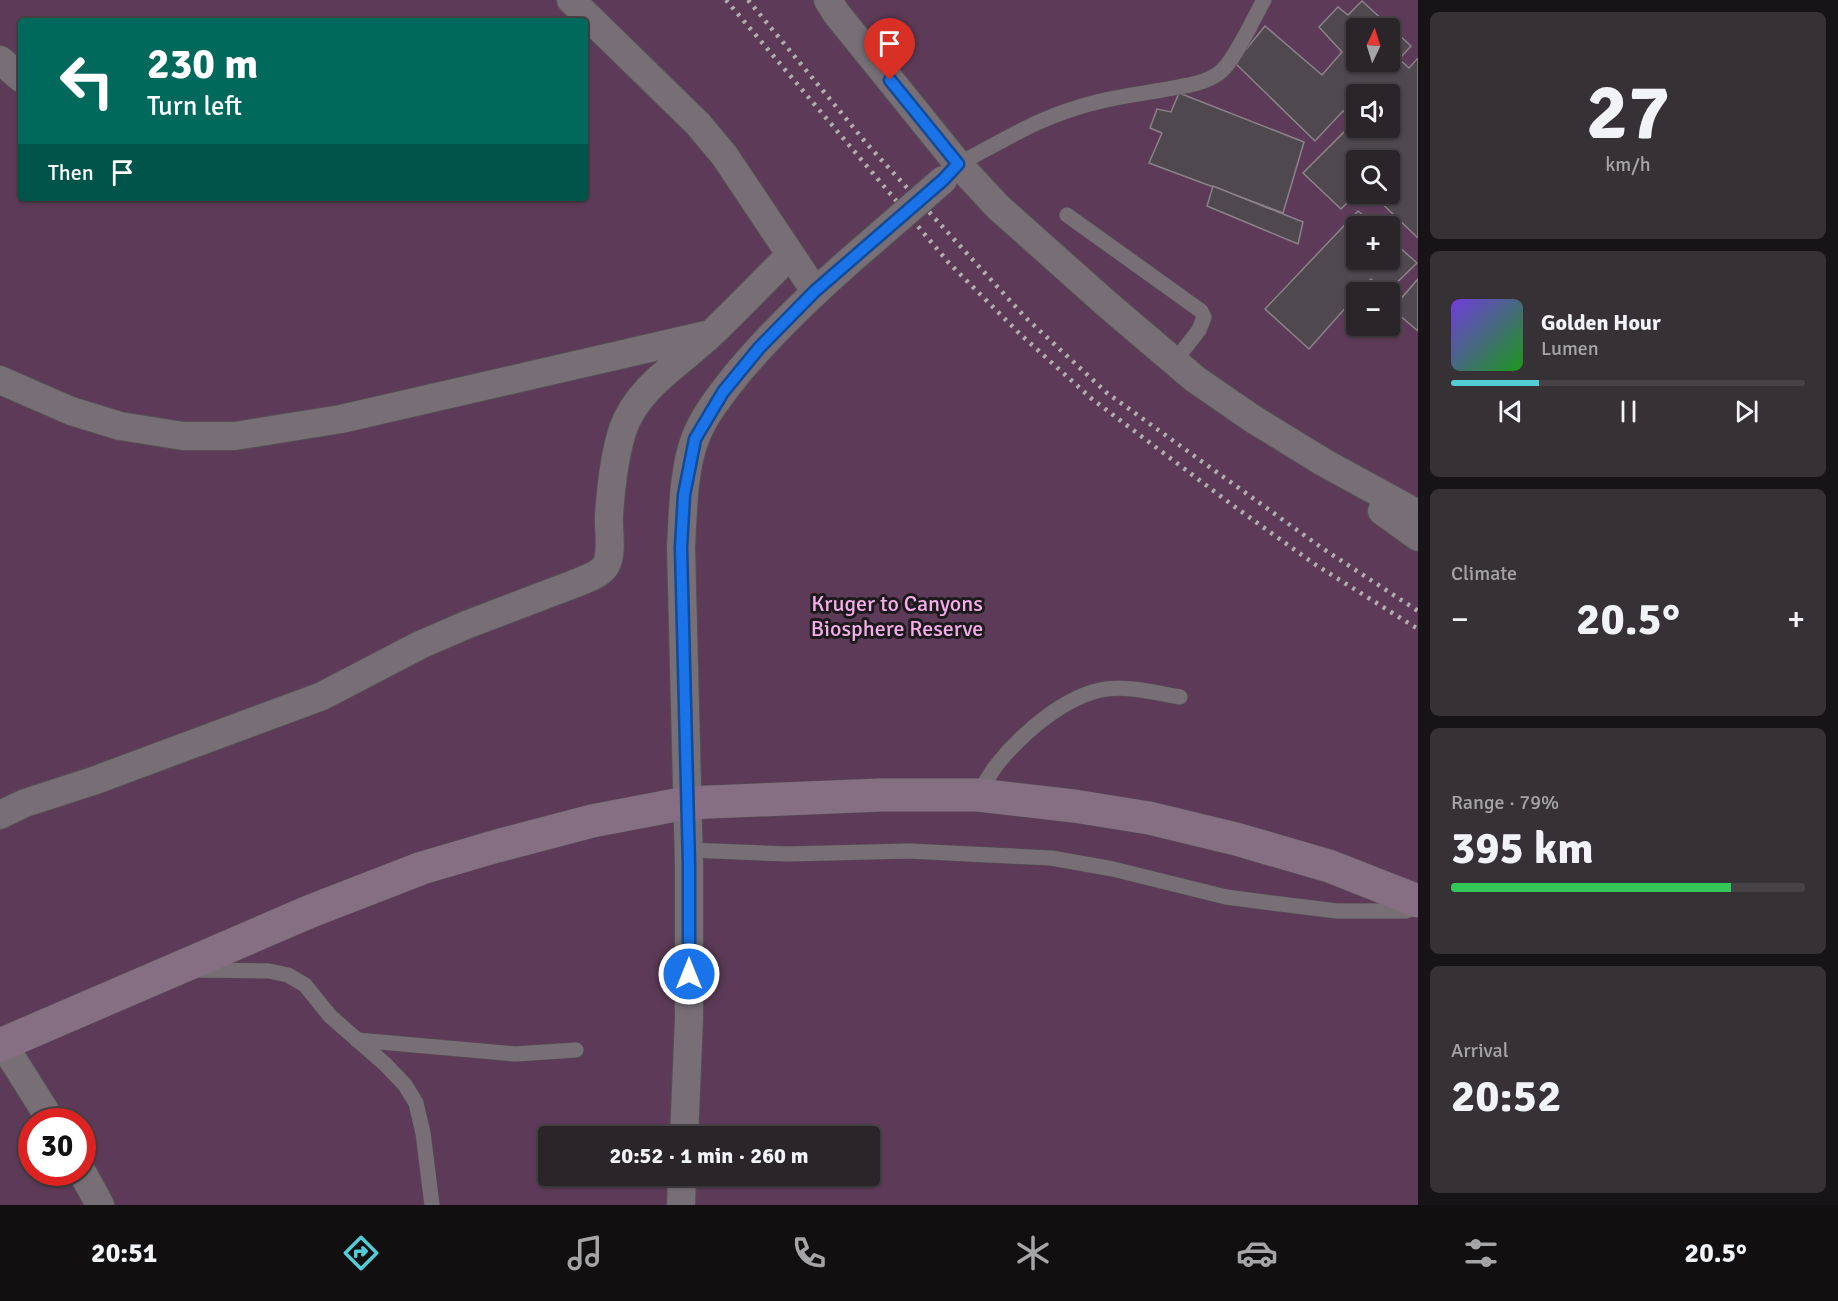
<!DOCTYPE html>
<meta charset="utf-8">
<style>
:root{--surface:#2a2529;--page:#363135;--text:#f1f3f6;--muted:#a5a5a8;--line:#464246;--accent:#52ccd6}
body{margin:0;font-family:Signika,sans-serif;background:var(--page);color:var(--text);height:100vh;display:flex;flex-direction:column;font-size:22px;white-space:nowrap}
*{box-sizing:border-box;margin:0}
p{font-size:20px;color:var(--muted)}
.icon{flex:none;width:33px;height:33px;fill:none;stroke:currentColor;stroke-width:2;stroke-linecap:round;stroke-linejoin:round}
.map{position:relative;flex:1;overflow:hidden}
.side{display:flex;flex-direction:column;gap:12px;padding:12px;background:#171417;width:420px}
.side>*{flex:none}
.top-card{position:absolute;left:18px;top:18px;width:570px;height:183px;border-radius:6px;box-shadow:0 2px 4px #0004,0 0 0 2px var(--line);background:#00695c;color:#fff;overflow:hidden}
.needle{width:39px;rotate:4deg}
.buttons{position:absolute;left:1346px;top:18px;display:grid;gap:12px}
.buttons a{display:grid;place-items:center;width:54px;height:54px;border-radius:6px;background:var(--surface);box-shadow:0 2px 4px #0004,0 0 0 2px var(--line);font-size:30px}
.speed{position:absolute;left:18px;top:1108px;display:flex;gap:12px;font-size:30px;font-weight:700;text-align:center}
.speed>*{display:grid;place-content:center;width:78px;height:78px;border-radius:50%;background:var(--surface);box-shadow:0 2px 4px #0004,0 0 0 2px var(--line);line-height:1}
.speed .limit{border:9px solid #d22;background:#fff;color:#111}
.pin{position:absolute;display:grid;place-items:center;width:51px;height:51px;color:#fff;margin:-62px -26px;border-radius:50% 50% 50% 0;rotate:-45deg;box-shadow:0 0 6px #0007}
.pin .icon{rotate:45deg}
.me{position:absolute;width:66px;margin:-33px;rotate:0deg;stroke-linejoin:round;filter:drop-shadow(0 0 4px #0008)}
.turn{display:flex;align-items:center;gap:21px;height:126px;padding:0 30px;font-size:27px}
.turn .icon{width:78px;height:78px;stroke-width:2.5}
.turn b{display:block;font-size:42px;line-height:51px}
.then{display:flex;align-items:center;height:57px;padding:0 30px;background:#0003;gap:12px;font-size:22px}
.big{font-size:45px;font-weight:700;line-height:1.1}
.side .tile{flex:1;display:flex;flex-direction:column;justify-content:center;gap:9px;min-width:0;padding:0 21px;border-radius:9px;background:var(--page)}
.side .dial{align-items:center;gap:0}
.dial b{font-size:78px;line-height:1}
.song{display:flex;align-items:center;gap:18px}
.cover{width:72px;height:72px;border-radius:9px;background:linear-gradient(135deg,hsl(260 70% 55%),hsl(120 70% 35%))}
.played{height:6px;border-radius:3px;background:linear-gradient(90deg,var(--accent) 25%,var(--line) 25%)}
.keys{display:flex;justify-content:space-around;direction:ltr}
.heat{display:flex;justify-content:space-between;align-items:center;font-size:33px;direction:ltr}
.charge{height:9px;border-radius:4px;background:linear-gradient(90deg,#34c759 79%,var(--line) 0)}
.trip{position:absolute;left:538px;top:1126px;width:342px;height:60px;border-radius:6px;background:var(--surface);box-shadow:0 2px 4px #0004,0 0 0 2px var(--line);font-weight:700;line-height:60px;text-align:center}
.dock{display:flex;height:96px;justify-content:space-around;align-items:center;background:#110f10;color:var(--muted)}
.dock .icon{width:42px;height:42px}
.dock .current{color:var(--accent)}
.dock b{font-size:27px;color:var(--text)}
main{display:flex;flex:1;min-height:0}
.map>svg:first-child{display:block}
.green{fill:#5d3b58;fill-rule:evenodd}
.building{fill:#4f484e;stroke:#8b8389;stroke-width:1.5;fill-rule:evenodd}
.lines{fill:none;stroke-linecap:round;stroke-linejoin:round}
.lane-casing{stroke:#544f53;stroke-width:16}
.street-casing{stroke:#544f53;stroke-width:30}
.secondary-casing{stroke:#544f53;stroke-width:34}
.lane{stroke:#776f75;stroke-width:15}
.street{stroke:#776f75;stroke-width:28}
.secondary{stroke:#876f83;stroke-width:33}
.rail{stroke:#b2adb1;stroke-width:4.5;stroke-dasharray:3 6;stroke-linecap:butt}
.street-bridge-casing{stroke:#544f53;stroke-width:30;stroke-linecap:butt}
.street-bridge{stroke:#776f75;stroke-width:28}
.route-casing{stroke:#114b97;stroke-width:15}
.route{stroke:#1a73e8;stroke-width:10}
.labels{text-anchor:middle;dominant-baseline:central;stroke-width:6;stroke-linejoin:round;paint-order:stroke}
.park-label{font-size:22px;fill:#f6aeea;stroke:#1d1a1d}
</style>
<main>
<div class="map">
<svg width="1418" height="1205" viewBox="0 0 1418 1205">
<rect width="100%" height="100%" fill="#383137"/>
<!-- green -->
<path class="green" d="M 0,0 L 1418,0 L 1418,1205 L 0,1205 ZM 21,21 L 585,21 L 585,198 L 21,198 ZM 1356,28 L 1389,28 L 1389,62 L 1356,62 ZM 1356,94 L 1389,94 L 1389,128 L 1356,128 ZM 1356,160 L 1389,160 L 1389,194 L 1356,194 ZM 1356,226 L 1389,226 L 1389,260 L 1356,260 ZM 1356,292 L 1389,292 L 1389,326 L 1356,326 ZM 32,1122 L 82,1122 L 82,1173 L 32,1173 ZM 549,1137 L 870,1137 L 870,1176 L 549,1176 Z"/>
<!-- building -->
<g class="building">
<path d="M 1362,1 L 1411,46 L 1399,59 L 1409,68 L 1418,58 L 1418,238 L 1372,194 L 1389,194 L 1389,175 L 1398,165 L 1391,158 L 1388,160 L 1356,160 L 1356,194 L 1341,209 L 1303,173 L 1355,121 L 1343,111 L 1315,141 L 1235,63 L 1265,26 L 1322,75 L 1342,52 L 1319,27 L 1338,7 L 1348,15 ZM 1356,28 L 1389,28 L 1389,62 L 1356,62 ZM 1356,94 L 1389,94 L 1389,128 L 1356,128 Z"/>
<polygon points="1179,93 1304,142 1283,213 1149,163 1162,133 1150,128 1157,109 1171,112"/>
<polygon points="1213,186 1303,222 1298,244 1207,206"/>
<polygon points="1358,211 1376,226 1356,226 1356,260 1389,260 1389,238 1417,263 1387,292 1384,292 1371,279 1359,292 1356,292 1356,296 1309,349 1265,309"/>
<polygon points="1418,279 1418,331 1392,309"/>
</g>
<g class="lines">
<!-- lane casing -->
<g class="lane-casing">
<g id="lane">
<path d="M 958,164 C 996,145 1033,121 1073,109 C 1102,99 1132,95 1162,90 C 1181,86 1203,85 1219,73 C 1234,63 1254,17 1264,0"/>
<polyline points="1067,215 1201,311 1204,317 1199,330 1174,362"/>
<path d="M 978,795 C 983,786 989,776 995,767 C 1020,735 1065,695 1106,689 C 1130,686 1156,693 1180,697"/>
<polyline points="688,850 788,854 909,851 1051,858 1113,869 1226,897 1272,903 1337,911 1406,911 1417,907"/>
<polyline points="194,970 269,971 288,975 305,985 330,1016 385,1064 405,1085 416,1103 423,1133 432,1205"/>
<polyline points="357,1040 515,1054 576,1050"/>
</g>
</g>
<!-- street casing -->
<g class="street-casing">
<g id="street">
<polyline points="571,0 698,124 724,155 815,291"/>
<polyline points="828,0 836,13 958,164 998,207 1108,305 1195,379 1253,419 1323,462 1418,514"/>
<polyline points="0,60 21,78"/>
<polyline points="0,380 71,411 120,426 183,436 235,436 341,419 706,335"/>
<polyline points="1382,511 1418,537"/>
<path d="M 0,815 L 25,803 L 93,781 L 322,696 L 420,645 L 466,625 L 579,582 C 588,578 601,574 606,565 C 613,552 608,530 609,515 C 611,486 614,456 623,429 C 638,386 681,363 712,333 C 739,307 764,281 790,255"/>
<polyline points="3,1044 52,1122"/>
<path d="M 684,1137 L 689,1018 L 689,865 L 681,547 C 683,514 683,471 695,439 C 704,415 722,393 737,374 C 772,332 812,294 853,258"/>
<polyline points="82,1172 100,1205"/>
<polyline points="681,1205 682,1176"/>
</g>
</g>
<!-- secondary casing -->
<g class="secondary-casing">
<polyline id="secondary" points="0,1045 311,911 422,868 497,846 592,821 686,803 881,795 978,795 1074,806 1149,818 1236,839 1329,866 1418,901"/>
</g>
<!-- lane -->
<use href="#lane" class="lane"/>
<!-- street -->
<use href="#street" class="street"/>
<!-- secondary -->
<use href="#secondary" class="secondary"/>
<!-- rail -->
<g class="rail">
<polyline points="726,0 949,263 1020,334 1092,399 1231,504 1316,565 1418,629"/>
<polyline points="748,0 867,144 1025,317 1107,393 1322,548 1418,611"/>
</g>
<!-- street-bridge casing -->
<g class="street-bridge-casing">
<polyline id="street-bridge" points="853,258 943,180"/>
</g>
<!-- street-bridge -->
<use href="#street-bridge" class="street-bridge"/>
</g>
<g class="lines">
<!-- route casing -->
<g class="route-casing">
<polyline id="route" points="689,974 689,865 681,547 684,495 695,439 723,392 759,348 815,291 943,180 958,164 890,80"/>
</g>
<!-- route -->
<use href="#route" class="route"/>
</g>
<g class="labels">
<!-- park labels -->
<g class="park-label">
<text x="897" y="603">Kruger to Canyons<tspan x="897" dy="25">Biosphere Reserve</tspan></text>
</g>
</g>
</svg>
<div class="buttons">
<a><svg class="needle" viewBox="-14 -14 28 28"><path d="M0-13l5 13h-10z" fill="#e53935"/><path d="M0 13l5-13h-10z" fill="#a5a5a8"/></svg></a>
<a><svg class="icon" aria-label="sound" viewBox="0 0 24 24"><path d="M4 9h4l5-4v14l-5-4H4zM17 9q2 3 0 6"/></svg></a>
<a><svg class="icon" aria-label="search" viewBox="0 0 24 24"><circle cx="10" cy="10" r="6"/><path d="M15 15l6 6"/></svg></a>
<a>+</a>
<a>−</a>
</div>
<div class="speed"><div class="limit">30</div></div>
<div class="pin" style="left:890px;top:80px;background:#d93025"><svg class="icon" aria-label="arrive" viewBox="0 0 24 24"><path d="M6 21V4h12l-3 4 3 4H6"/></svg></div>
<svg class="me" style="left:689px;top:974px" viewBox="-20 -20 40 40"><circle r="17" fill="#1a73e8" stroke="#fff" stroke-width="3"/><path d="M0-11L8 9 0 5-8 9z" fill="#fff"/></svg>
<div class="trip">20:52 · 1 min · 260 m</div>
<div class="top-card">
<div class="turn"><svg class="icon" aria-label="left" viewBox="0 0 24 24"><path d="M17 20v-9H6M10 6l-5 5 5 5"/></svg><div><b>230 m</b>Turn left</div></div>
<div class="then">Then<svg class="icon" aria-label="arrive" viewBox="0 0 24 24"><path d="M6 21V4h12l-3 4 3 4H6"/></svg></div>
</div>
</div>
<section class="side">
<div class="tile dial"><b>27</b><p>km/h</p></div>
<div class="tile">
<div class="song"><i class="cover"></i><div><b>Golden Hour</b><p>Lumen</p></div></div>
<div class="played"></div>
<div class="keys"><svg class="icon" aria-label="previous" viewBox="0 0 24 24"><path d="M18 5L8 12l10 7zM5 5v14"/></svg><svg class="icon" aria-label="pause" viewBox="0 0 24 24"><path d="M8 5v14M16 5v14"/></svg><svg class="icon" aria-label="next" viewBox="0 0 24 24"><path d="M6 5l10 7-10 7zM19 5v14"/></svg></div>
</div>
<div class="tile"><p>Climate</p>
<div class="heat"><a>−</a><b class="big">20.5°</b><a>+</a></div>
</div>
<div class="tile"><p>Range · 79%</p><b class="big">395 km</b><div class="charge"></div></div>
<div class="tile"><p>Arrival</p><b class="big">20:52</b></div>
</section>
</main>
<nav class="dock">
<b>20:51</b>
<svg class="icon current" aria-label="directions" viewBox="0 0 24 24"><path d="M12 3l9 9-9 9-9-9zM9 14v-3h6M13 9l2 2-2 2"/></svg>
<svg class="icon" aria-label="music" viewBox="0 0 24 24"><path d="M9 18V5l10-2v13"/><circle cx="6" cy="18" r="3"/><circle cx="16" cy="16" r="3"/></svg>
<svg class="icon" aria-label="phone" viewBox="0 0 24 24"><path d="M5 4h4l2 5-3 2q2 4 5 5l2-3 5 2v4C11 20 4 13 5 4z"/></svg>
<svg class="icon" aria-label="climate" viewBox="0 0 24 24"><path d="M12 3v18M4 7l16 10M4 17L20 7"/></svg>
<svg class="icon" aria-label="car" viewBox="0 0 24 24"><path d="M5 17H2v-5l4-1 3-4h7l3 4 3 1v5h-3M9 17h6M6 11h13"/><circle cx="7" cy="17" r="2"/><circle cx="17" cy="17" r="2"/></svg>
<svg class="icon" aria-label="filters" viewBox="0 0 24 24"><path d="M4 7h16M4 17h16"/><circle cx="9" cy="7" r="2"/><circle cx="15" cy="17" r="2"/></svg>
<b>20.5°</b>
</nav>
